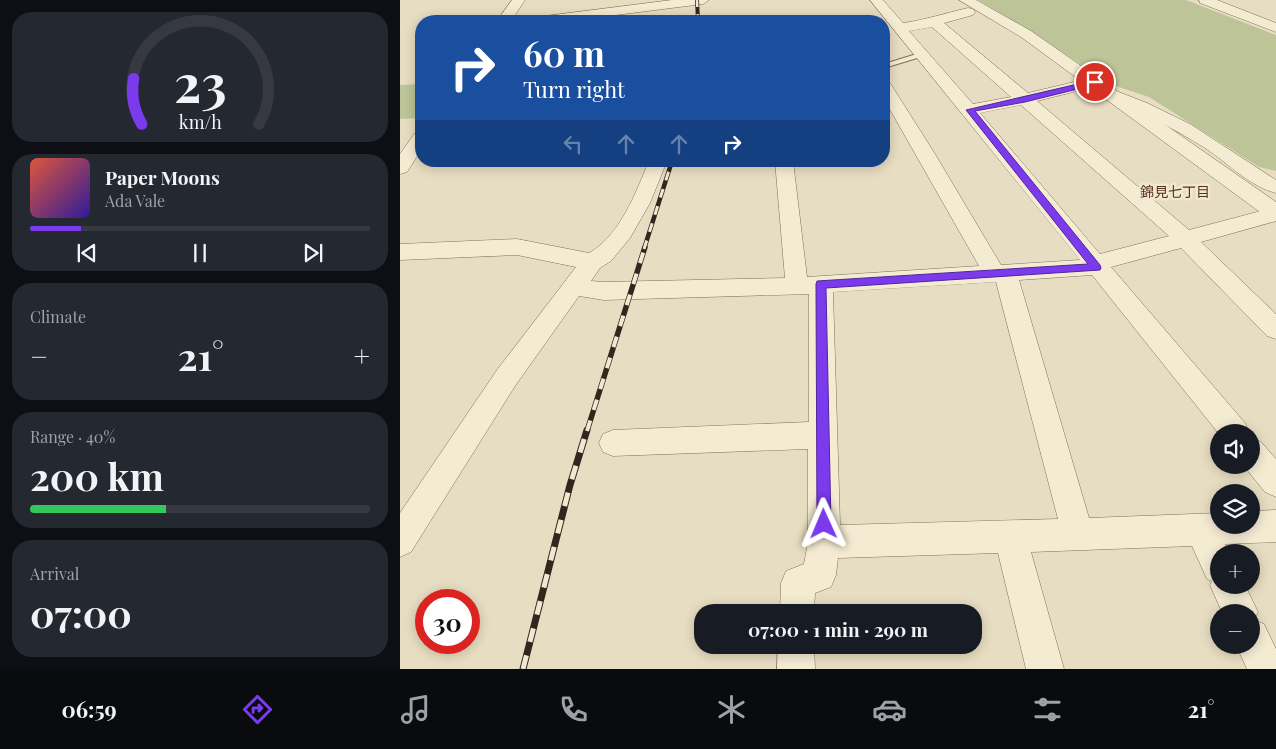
<!DOCTYPE html>
<meta charset="utf-8">
<style>
:root{--surface:#171b24;--page:#242831;--text:#f1f3f6;--muted:#9ea1a6;--line:#363941;--accent:#7c3aed}
body{margin:0;font-family:"Playfair Display","Noto Sans JP",serif;background:var(--page);color:var(--text);height:100vh;display:flex;flex-direction:column;font-size:19px;white-space:nowrap}
*{box-sizing:border-box;margin:0}
p{font-size:16px;color:var(--muted)}
.icon{flex:none;width:28px;height:28px;fill:none;stroke:currentColor;stroke-width:2;stroke-linecap:round;stroke-linejoin:round}
.map{position:relative;flex:1;overflow:hidden}
.details{display:flex;flex-direction:column;gap:12px;padding:12px;background:#0d0f14;width:400px}
.details>*{flex:none}
.banner{position:absolute;left:15px;top:15px;width:475px;height:152px;border-radius:20px;box-shadow:0 2px 12px #0003;background:#1a4fa0;color:#fff;overflow:hidden}
.fabs{position:absolute;left:810px;top:424px;display:grid;gap:10px}
.fabs a{display:grid;place-items:center;width:50px;height:50px;border-radius:50%;background:var(--surface);box-shadow:0 2px 12px #0003;font-size:25px}
.speed{position:absolute;left:15px;top:589px;display:flex;gap:10px;font-size:25px;font-weight:700;text-align:center}
.speed>*{display:grid;place-content:center;width:65px;height:65px;border-radius:50%;background:var(--surface);box-shadow:0 2px 12px #0003;line-height:1}
.speed .limit{border:8px solid #d22;background:#fff;color:#111}
.pin{position:absolute;display:grid;place-items:center;width:42px;height:42px;color:#fff;margin:-21px;border:2px solid #fff;border-radius:50%;box-shadow:0 1px 5px #0007}
.me{position:absolute;width:55px;margin:-28px;rotate:359deg;stroke-linejoin:round;filter:drop-shadow(0 0 4px #0008)}
.turn{display:flex;align-items:center;gap:18px;height:105px;padding:0 25px;font-size:22px}
.turn .icon{width:65px;height:65px;stroke-width:2.5}
.turn b{display:block;font-size:35px;line-height:42px}
.lanes{display:flex;align-items:center;height:48px;padding:0 25px;background:#0003;justify-content:center;gap:25px;direction:ltr}
.lanes .off{opacity:.35}
.big{font-size:38px;font-weight:700;line-height:1.1}
.details .card{flex:1;display:flex;flex-direction:column;justify-content:center;gap:8px;min-width:0;padding:0 18px;border-radius:20px;background:var(--page)}
.details .dial{align-items:center;gap:0}
.dial svg{height:130px;overflow:visible;fill:none;stroke:var(--line);stroke-width:7;stroke-linecap:round;text-anchor:middle}
.dial text{fill:var(--text);stroke:none}
.song{display:flex;align-items:center;gap:15px}
.cover{width:60px;height:60px;border-radius:8px;background:linear-gradient(135deg,hsl(10 70% 55%),hsl(250 70% 35%))}
.played{height:5px;border-radius:2px;background:linear-gradient(90deg,var(--accent) 15%,var(--line) 15%)}
.keys{display:flex;justify-content:space-around;direction:ltr}
.heat{display:flex;justify-content:space-between;align-items:center;font-size:28px;direction:ltr}
.charge{height:8px;border-radius:4px;background:linear-gradient(90deg,#34c759 40%,var(--line) 0)}
.trip{position:absolute;left:294px;top:604px;width:288px;height:50px;border-radius:20px;background:var(--surface);box-shadow:0 2px 12px #0003;font-weight:700;line-height:50px;text-align:center}
.menu{display:flex;height:80px;justify-content:space-around;align-items:center;background:#090b0e;color:var(--muted)}
.menu .icon{width:35px;height:35px}
.menu .on{color:var(--accent)}
.menu b{font-size:22px;color:var(--text)}
main{display:flex;flex:1;min-height:0}
.map>svg:first-child{display:block}
.green{fill:#bdc497}
.lines{fill:none;stroke-linecap:round;stroke-linejoin:round}
.service-casing{stroke:#7f6f5b;stroke-width:2}
.minor-casing{stroke:#7f6f5b;stroke-width:1}
.tertiary-casing{stroke:#7f6f5b;stroke-width:1}
.service{fill:#f4ebd3;fill-rule:evenodd}
.minor{fill:#f4ebd3;fill-rule:evenodd}
.tertiary{fill:#f4ebd3;fill-rule:evenodd}
.rail-far3-casing{stroke:#31271e;stroke-width:4}
.rail-far2-casing{stroke:#31271e;stroke-width:4.5}
.rail-far1-casing{stroke:#31271e;stroke-width:5.5}
.rail-casing{stroke:#31271e;stroke-width:7}
.rail-far3{stroke:#f0e8d0;stroke-width:2.5;stroke-dasharray:7;stroke-linecap:butt}
.rail-far2{stroke:#f0e8d0;stroke-width:3;stroke-dasharray:9;stroke-linecap:butt}
.rail-far1{stroke:#f0e8d0;stroke-width:4;stroke-dasharray:11;stroke-linecap:butt}
.rail{stroke:#f0e8d0;stroke-width:5;stroke-dasharray:14;stroke-linecap:butt}
.route{fill:#7c3aed;stroke:#51269a}
.labels{text-anchor:middle;dominant-baseline:central;stroke-width:5;stroke-linejoin:round;paint-order:stroke}
.far-neighbourhood-label{font-size:14px;fill:#582f22;stroke:#f0e8d0}
</style>
<main>
<section class="details">
<div class="card dial"><svg viewBox="0 0 100 80">
<path d="M14 69A42 42 0 1 1 86 69"/>
<path d="M14 69A42 42 0 0 1 9 41" stroke="#7c3aed"/>
<text x="50" y="56" font-size="32" font-weight="700">23</text>
<text x="50" y="72" font-size="11">km/h</text>
</svg></div>
<div class="card">
<div class="song"><i class="cover"></i><div><b>Paper Moons</b><p>Ada Vale</p></div></div>
<div class="played"></div>
<div class="keys"><svg class="icon" aria-label="previous" viewBox="0 0 24 24"><path d="M18 5L8 12l10 7zM5 5v14"/></svg><svg class="icon" aria-label="pause" viewBox="0 0 24 24"><path d="M8 5v14M16 5v14"/></svg><svg class="icon" aria-label="next" viewBox="0 0 24 24"><path d="M6 5l10 7-10 7zM19 5v14"/></svg></div>
</div>
<div class="card"><p>Climate</p>
<div class="heat"><a>−</a><b class="big">21°</b><a>+</a></div>
</div>
<div class="card"><p>Range · 40%</p><b class="big">200 km</b><div class="charge"></div></div>
<div class="card"><p>Arrival</p><b class="big">07:00</b></div>
</section>
<div class="map">
<svg width="876" height="669" viewBox="0 0 876 669">
<rect width="100%" height="100%" fill="#e7ddc2"/>
<!-- green -->
<g class="green">
<polygon points="578,0 786,0 876,35 876,171 859,167 749,97 710,84 629,30"/>
<polygon points="21,84 21,118 0,119 0,85"/>
</g>
<g class="lines">
<!-- service casing -->
<g class="service-casing">
<polygon id="service" points="520,53 527,55 484,68 484,64"/>
</g>
<!-- minor casing -->
<g class="minor-casing">
<g id="minor">
<polygon points="112,0 125,0 111,21 97,21"/>
<polygon points="272,0 309,0 303,4 168,21 131,21 138,17"/>
<path d="M 470,0 L 483,0 L 503,23 C 525,20 546,13 568,8 L 573,9 L 575,12 L 573,15 L 544,23 L 628,93 L 695,77 L 701,79 L 703,82 L 701,85 L 637,101 L 789,230 L 876,207 L 876,221 L 801,242 L 876,314 L 876,339 L 867,336 L 781,248 L 711,267 L 845,423 L 849,432 L 819,434 L 692,275 L 619,280 L 689,518 L 819,513 L 819,525 L 851,525 L 851,511 L 876,510 L 876,542 L 825,544 L 829,552 L 819,552 L 819,585 L 845,585 L 858,612 L 854,620 L 864,624 L 876,649 L 876,669 L 847,669 L 836,645 L 851,645 L 851,612 L 822,612 L 810,585 L 812,581 L 807,579 L 792,546 L 631,552 L 664,669 L 626,669 L 598,553 L 438,558 L 436,575 L 431,587 L 415,593 L 414,612 L 380,612 L 381,583 L 386,571 L 404,564 L 408,542 L 408,449 L 213,456 L 203,452 L 199,443 L 203,434 L 213,430 L 409,422 L 409,294 L 204,300 L 179,296 L 115,386 L 11,552 L 0,557 L 0,513 L 97,370 L 176,267 L 117,255 L 0,260 L 0,244 L 117,239 L 189,253 C 220,236 236,192 249,161 L 267,161 L 250,203 L 230,238 L 211,261 L 200,268 L 191,281 L 204,282 L 385,278 L 375,161 L 393,161 L 407,277 L 579,266 L 484,99 L 484,81 L 490,83 L 535,154 L 601,265 L 680,260 ZM 532,27 L 611,97 L 573,104 L 509,31 ZM 621,105 L 769,236 L 700,254 L 580,113 ZM 596,282 L 658,519 L 440,525 L 433,292 Z"/>
<polygon points="799,0 817,0 876,23 876,32 800,3"/>
<path d="M 711,89 L 747,103 L 790,124 L 876,180 L 876,193 C 849,186 828,163 805,148 C 773,128 740,111 705,97 L 703,94 L 705,91 Z"/>
<polygon points="21,132 21,150 7,172 0,174 0,154 15,133"/>
<polygon points="851,438 861,442 876,459 876,497 865,492 843,465 851,465"/>
<polygon points="378,645 414,645 415,669 377,669"/>
</g>
</g>
<!-- tertiary casing -->
<g class="tertiary-casing">
<polygon id="tertiary" points="559,0 576,0 631,31 876,202 876,220 868,218 621,37"/>
</g>
<!-- service -->
<use href="#service" class="service"/>
<!-- minor -->
<use href="#minor" class="minor"/>
<!-- tertiary -->
<use href="#tertiary" class="tertiary"/>
<!-- rail-far3 casing -->
<g class="rail-far3-casing">
<polyline id="rail-far3" points="297,0 298,21"/>
</g>
<!-- rail-far2 casing -->
<g class="rail-far2-casing">
<polyline id="rail-far2" points="244,249 272,161"/>
</g>
<!-- rail-far1 casing -->
<g class="rail-far1-casing">
<polyline id="rail-far1" points="187,431 245,247"/>
</g>
<!-- rail casing -->
<g class="rail-casing">
<polyline id="rail" points="123,669 170,485 187,430"/>
</g>
<!-- rail-far3 -->
<use href="#rail-far3" class="rail-far3"/>
<!-- rail-far2 -->
<use href="#rail-far2" class="rail-far2"/>
<!-- rail-far1 -->
<use href="#rail-far1" class="rail-far1"/>
<!-- rail -->
<use href="#rail" class="rail"/>
</g>
<!-- route -->
<polygon class="route" points="695,80 698,80 698,84 625,102 575,111 700,265 701,268 700,270 426,288 431,524 429,529 424,531 419,529 417,524 416,284 417,281 688,264 566,110"/>
<g class="labels">
<!-- far-neighbourhood labels -->
<g class="far-neighbourhood-label">
<text x="775" y="191">錦見七丁目</text>
</g>
</g>
</svg>
<div class="fabs">
<a><svg class="icon" aria-label="sound" viewBox="0 0 24 24"><path d="M4 9h4l5-4v14l-5-4H4zM17 9q2 3 0 6"/></svg></a>
<a><svg class="icon" aria-label="layers" viewBox="0 0 24 24"><path d="M12 4l9 5-9 5-9-5zM3 14l9 5 9-5"/></svg></a>
<a>+</a>
<a>−</a>
</div>
<div class="speed"><div class="limit">30</div></div>
<div class="pin" style="left:695px;top:82px;background:#d93025"><svg class="icon" aria-label="arrive" viewBox="0 0 24 24"><path d="M6 21V4h12l-3 4 3 4H6"/></svg></div>
<svg class="me" style="left:424px;top:524px" viewBox="-20 -20 40 40"><path d="M0-17L14 15 0 8-14 15z" fill="#7c3aed" stroke="#fff" stroke-width="4"/></svg>
<div class="trip">07:00 · 1 min · 290 m</div>
<div class="banner">
<div class="turn"><svg class="icon" aria-label="right" viewBox="0 0 24 24"><path d="M7 20v-9h11M14 6l5 5-5 5"/></svg><div><b>60 m</b>Turn right</div></div>
<div class="lanes"><svg class="icon off" aria-label="left" viewBox="0 0 24 24"><path d="M17 20v-9H6M10 6l-5 5 5 5"/></svg><svg class="icon off" aria-label="ahead" viewBox="0 0 24 24"><path d="M12 20V5M6 11l6-6 6 6"/></svg><svg class="icon off" aria-label="ahead" viewBox="0 0 24 24"><path d="M12 20V5M6 11l6-6 6 6"/></svg><svg class="icon" aria-label="right" viewBox="0 0 24 24"><path d="M7 20v-9h11M14 6l5 5-5 5"/></svg></div>
</div>
</div>
</main>
<nav class="menu">
<b>06:59</b>
<svg class="icon on" aria-label="directions" viewBox="0 0 24 24"><path d="M12 3l9 9-9 9-9-9zM9 14v-3h6M13 9l2 2-2 2"/></svg>
<svg class="icon" aria-label="music" viewBox="0 0 24 24"><path d="M9 18V5l10-2v13"/><circle cx="6" cy="18" r="3"/><circle cx="16" cy="16" r="3"/></svg>
<svg class="icon" aria-label="phone" viewBox="0 0 24 24"><path d="M5 4h4l2 5-3 2q2 4 5 5l2-3 5 2v4C11 20 4 13 5 4z"/></svg>
<svg class="icon" aria-label="climate" viewBox="0 0 24 24"><path d="M12 3v18M4 7l16 10M4 17L20 7"/></svg>
<svg class="icon" aria-label="car" viewBox="0 0 24 24"><path d="M5 17H2v-5l4-1 3-4h7l3 4 3 1v5h-3M9 17h6M6 11h13"/><circle cx="7" cy="17" r="2"/><circle cx="17" cy="17" r="2"/></svg>
<svg class="icon" aria-label="filters" viewBox="0 0 24 24"><path d="M4 7h16M4 17h16"/><circle cx="9" cy="7" r="2"/><circle cx="15" cy="17" r="2"/></svg>
<b>21°</b>
</nav>
